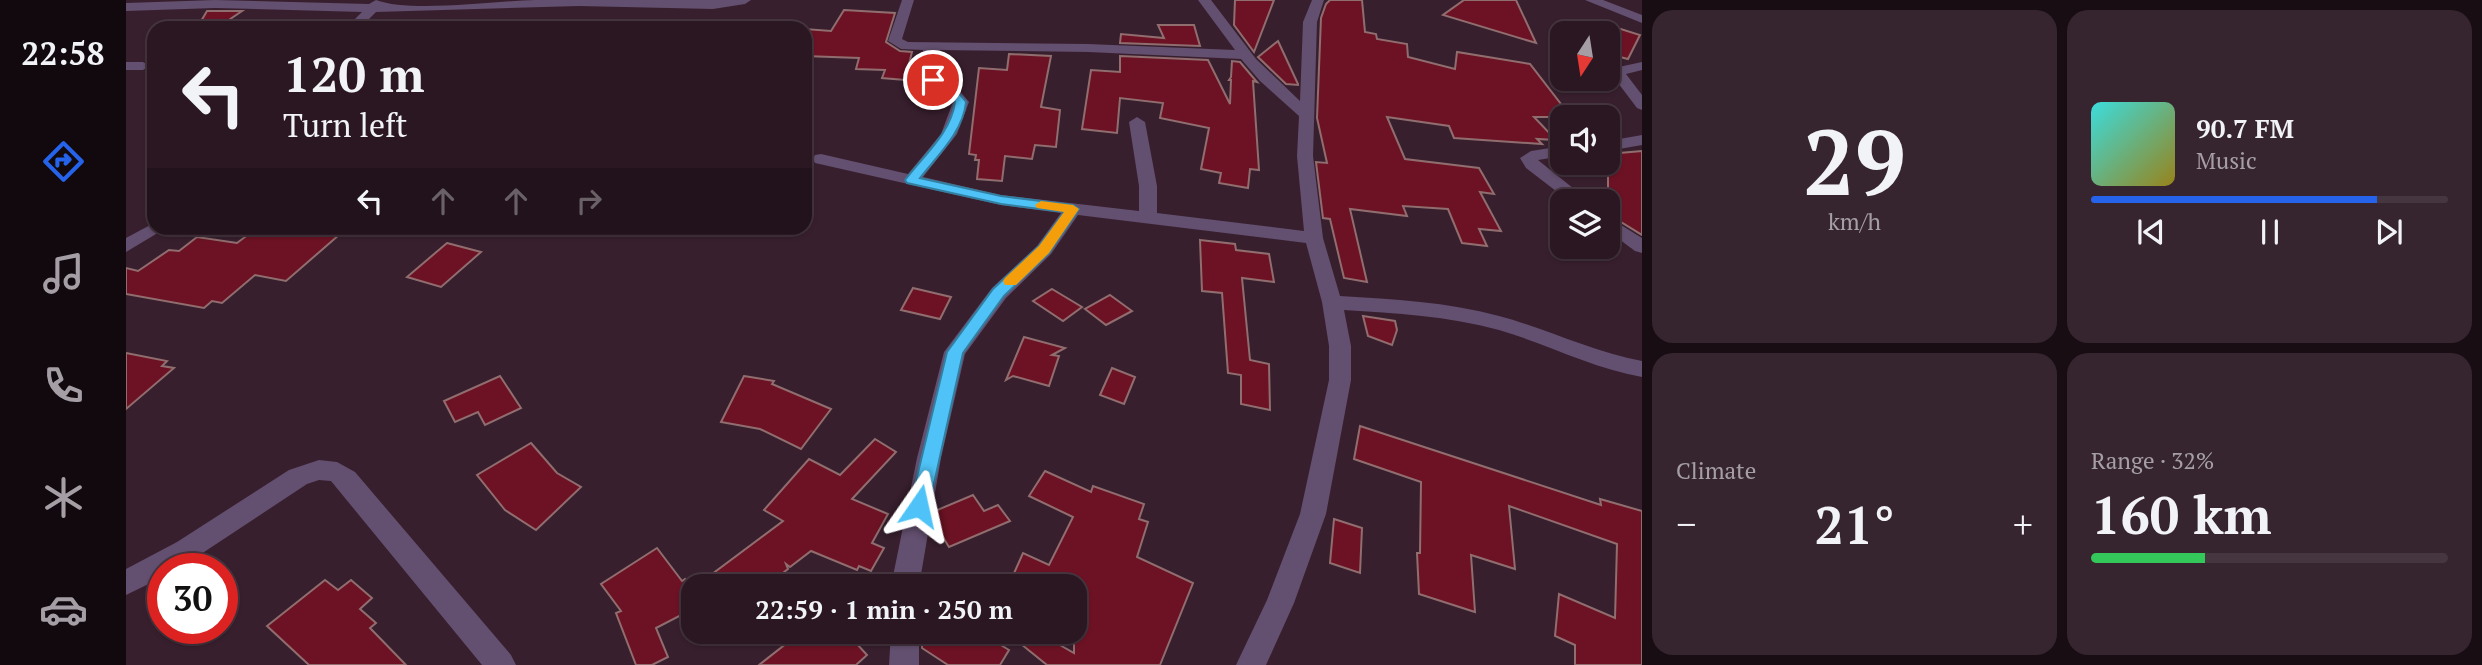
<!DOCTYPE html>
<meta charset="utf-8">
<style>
:root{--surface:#2a1722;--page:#36242f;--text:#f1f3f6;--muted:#a59fa5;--line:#463640;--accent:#2563eb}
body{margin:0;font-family:"PT Serif",serif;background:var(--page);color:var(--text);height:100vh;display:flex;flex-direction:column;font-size:26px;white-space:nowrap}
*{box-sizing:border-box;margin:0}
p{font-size:23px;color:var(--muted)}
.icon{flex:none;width:38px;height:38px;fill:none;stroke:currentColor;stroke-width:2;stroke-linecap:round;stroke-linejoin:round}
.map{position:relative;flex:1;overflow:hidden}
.sheet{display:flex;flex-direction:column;gap:10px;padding:10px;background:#170d13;width:840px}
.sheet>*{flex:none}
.top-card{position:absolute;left:21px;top:21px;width:665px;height:214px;border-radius:21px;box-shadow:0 2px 5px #0004,0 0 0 2px var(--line);background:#2a1722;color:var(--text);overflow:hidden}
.needle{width:46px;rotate:192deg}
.tools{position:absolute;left:1424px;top:21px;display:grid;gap:14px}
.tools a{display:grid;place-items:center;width:70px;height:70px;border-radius:14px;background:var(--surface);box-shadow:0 2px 5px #0004,0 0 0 2px var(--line);font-size:35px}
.speed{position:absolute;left:21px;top:553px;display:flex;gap:14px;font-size:35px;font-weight:700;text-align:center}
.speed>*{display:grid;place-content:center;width:91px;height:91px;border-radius:50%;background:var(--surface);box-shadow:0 2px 5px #0004,0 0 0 2px var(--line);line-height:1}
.speed .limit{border:10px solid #d22;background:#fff;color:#111}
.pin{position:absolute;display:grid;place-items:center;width:60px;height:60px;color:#fff;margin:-30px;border:4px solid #fff;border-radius:50%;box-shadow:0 2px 7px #0007}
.me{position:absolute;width:77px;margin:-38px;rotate:11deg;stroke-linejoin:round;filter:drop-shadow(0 0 5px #0008)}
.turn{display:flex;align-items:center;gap:24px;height:147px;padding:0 21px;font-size:32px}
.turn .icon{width:91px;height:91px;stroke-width:2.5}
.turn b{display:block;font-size:49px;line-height:60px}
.lanes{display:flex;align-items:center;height:66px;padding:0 21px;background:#0003;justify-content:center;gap:35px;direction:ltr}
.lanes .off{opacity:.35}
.big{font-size:52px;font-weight:800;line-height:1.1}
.sheet .widget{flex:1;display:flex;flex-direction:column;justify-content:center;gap:10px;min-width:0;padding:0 24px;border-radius:21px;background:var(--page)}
.sheet .dial{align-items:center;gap:0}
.dial b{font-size:91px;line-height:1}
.song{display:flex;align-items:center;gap:21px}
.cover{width:84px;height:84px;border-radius:10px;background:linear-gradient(135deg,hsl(180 70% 55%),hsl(50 70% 35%))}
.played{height:7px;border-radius:4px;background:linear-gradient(90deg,var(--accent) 80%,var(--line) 80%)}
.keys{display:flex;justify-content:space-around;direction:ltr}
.heat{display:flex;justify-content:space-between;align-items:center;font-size:38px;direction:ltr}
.charge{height:10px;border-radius:5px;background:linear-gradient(90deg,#34c759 32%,var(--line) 0)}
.sheet .tiles{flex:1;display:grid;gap:10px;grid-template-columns:repeat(2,1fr)}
.trip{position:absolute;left:555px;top:574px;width:406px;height:70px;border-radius:21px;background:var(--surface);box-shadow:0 2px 5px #0004,0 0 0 2px var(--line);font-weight:800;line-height:70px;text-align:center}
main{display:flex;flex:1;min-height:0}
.dock{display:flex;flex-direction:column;width:126px;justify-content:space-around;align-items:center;background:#11090e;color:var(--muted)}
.dock .icon{width:49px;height:49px}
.dock .on{color:var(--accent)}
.dock b{font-size:32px;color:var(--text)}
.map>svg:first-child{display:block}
.building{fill:#6d1224;stroke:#906d6e;stroke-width:2}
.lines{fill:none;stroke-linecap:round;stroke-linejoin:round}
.minor{fill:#634f6f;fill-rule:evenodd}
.route{fill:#4fc3f7;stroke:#337fa1;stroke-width:2}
.slow{fill:#f59e0b}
</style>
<main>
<nav class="dock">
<b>22:58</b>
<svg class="icon on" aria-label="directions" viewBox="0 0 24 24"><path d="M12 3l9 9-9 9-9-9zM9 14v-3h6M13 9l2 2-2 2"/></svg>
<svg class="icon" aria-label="music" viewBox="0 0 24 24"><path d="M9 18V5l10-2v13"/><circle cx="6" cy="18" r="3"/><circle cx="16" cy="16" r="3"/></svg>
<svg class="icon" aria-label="phone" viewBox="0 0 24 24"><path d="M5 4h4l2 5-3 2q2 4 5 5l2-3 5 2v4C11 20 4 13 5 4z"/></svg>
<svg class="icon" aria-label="climate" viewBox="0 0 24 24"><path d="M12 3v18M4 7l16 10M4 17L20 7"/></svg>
<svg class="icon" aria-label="car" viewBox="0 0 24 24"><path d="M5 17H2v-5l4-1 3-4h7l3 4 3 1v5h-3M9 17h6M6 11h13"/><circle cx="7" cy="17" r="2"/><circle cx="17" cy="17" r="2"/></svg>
</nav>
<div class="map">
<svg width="1516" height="665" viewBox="0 0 1516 665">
<rect width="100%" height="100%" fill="#381f2e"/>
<!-- building -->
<g class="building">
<polygon points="1109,0 1148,0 1128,52 1108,25"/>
<polygon points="1204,0 1236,0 1239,32 1250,34 1251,39 1281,44 1282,57 1329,69 1331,52 1404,64 1445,117 1408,117 1430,140 1411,139 1416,144 1328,138 1323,126 1261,117 1279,159 1353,168 1368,194 1354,192 1375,231 1353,229 1361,246 1336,243 1322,209 1277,206 1281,216 1224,209 1241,282 1218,278 1204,219 1197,218 1190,162 1201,163 1191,118 1195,18 1200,4"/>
<polygon points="1338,0 1390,0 1410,43 1317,15"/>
<polygon points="718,10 769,13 760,42 774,51 786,52 779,80 756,78 759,70 730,69 733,58 679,56 679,29 705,31"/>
<polygon points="81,11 116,11 91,28 71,28"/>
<polygon points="1032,25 1068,25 1074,46 994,43 995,34 1038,38"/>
<polygon points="1482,25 1514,35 1502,59 1482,54"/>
<polygon points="1152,41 1172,84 1172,85 1160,84 1132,57"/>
<polygon points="883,54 925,56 915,107 934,110 930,147 909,145 906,159 879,156 876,181 851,179 853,160 849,160 850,155 843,154 853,68 881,70"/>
<polygon points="994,56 1082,60 1104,104 1105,80 1103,80 1105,77 1106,61 1114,62 1131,82 1127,81 1133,170 1124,169 1122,188 1093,183 1095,173 1075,169 1083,128 1034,118 1037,103 994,98 991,133 956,129 965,70 994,72"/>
<polygon points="1516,151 1516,235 1482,214 1482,154"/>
<polygon points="131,228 221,228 160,281 129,275 96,303 86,301 78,308 0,294 0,268 12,271 43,250 53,251 71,237 111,243"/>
<polygon points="1074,240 1109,244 1110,250 1143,254 1148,282 1116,278 1124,360 1143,364 1144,410 1115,404 1115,375 1102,373 1096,293 1076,291"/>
<polygon points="321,243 355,252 315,287 281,277"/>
<polygon points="787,288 825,297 814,319 775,310"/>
<polygon points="926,289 956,307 937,321 907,301"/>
<polygon points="984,295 1006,311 980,325 959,309"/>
<polygon points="1237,316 1269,321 1271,330 1266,345 1242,336"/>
<polygon points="898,337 939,348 926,355 933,356 923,386 887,376 880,380"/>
<polygon points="0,353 41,361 36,366 48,368 0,409"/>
<polygon points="986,368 1009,377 998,404 974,395"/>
<polygon points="374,376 395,408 359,425 352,412 329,422 318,401"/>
<polygon points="618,376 648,381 646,384 705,409 675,449 634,429 595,422"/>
<polygon points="1234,426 1475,505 1474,499 1516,511 1516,665 1449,665 1449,645 1429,636 1433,594 1489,618 1491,544 1383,506 1389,569 1345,555 1349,612 1293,594 1291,553 1294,553 1295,482 1228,459"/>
<polygon points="749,439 770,452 726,499 762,514 746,543 758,548 745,571 733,566 731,570 685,551 664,567 660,564 662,569 640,586 570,586 657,521 638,510 683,459 714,475"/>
<polygon points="405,443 431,473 455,487 410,530 379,510 351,475"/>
<polygon points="919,471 965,492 967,486 1018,504 1013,519 1022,522 1011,557 1067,583 1034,665 921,665 880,632 911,632 948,653 948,586 898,586 885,580 897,553 923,565 947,517 903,496"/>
<polygon points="847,495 858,511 872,505 884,521 823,547 807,521 809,511"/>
<polygon points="1208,519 1236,528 1234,573 1204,563"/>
<polygon points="531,548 556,581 559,579 567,595 567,609 530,628 542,657 526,665 510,665 490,613 495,611 475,584"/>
<polygon points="199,580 212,590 225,580 246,598 234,609 250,623 244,628 280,665 183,665 141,626"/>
<polygon points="675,632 720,632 741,655 730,665 633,665"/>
<polygon points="796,632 853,632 883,650 874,665 822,665 796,648"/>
</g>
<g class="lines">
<!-- minor -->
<g class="minor">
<path d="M 89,0 L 243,4 L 250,0 C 284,13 368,1 409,0 C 481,0 554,0 625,0 L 619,4 L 587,9 L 453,6 L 250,12 L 234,28 L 220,28 L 236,12 L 89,8 L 0,11 L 0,3 Z"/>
<path d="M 776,0 L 788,0 L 776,39 L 782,42 L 962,44 L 1109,50 L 1072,0 L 1085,0 L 1130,59 L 1174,101 L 1177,22 L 1186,0 L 1198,0 L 1191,22 L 1187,156 L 1197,238 L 1214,296 C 1267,299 1322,302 1373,316 C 1422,329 1467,352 1516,361 L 1516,377 C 1466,368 1421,344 1373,330 C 1322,316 1269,313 1218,310 L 1225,346 L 1225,380 L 1200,514 L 1168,603 L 1140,665 L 1110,665 L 1141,600 L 1174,514 L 1203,380 L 1203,346 L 1196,302 L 1180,243 L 952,215 L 925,254 L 880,298 L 839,354 L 815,458 L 793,586 L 765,586 L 791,458 L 818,352 L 866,288 L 911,246 L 935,213 L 875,205 L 689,163 L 687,159 L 689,155 L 695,154 L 782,174 L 815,134 L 827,102 L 795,75 L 797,50 L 775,49 L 762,41 ZM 811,50 L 962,52 L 1115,59 L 1134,81 L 1173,116 L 1171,156 L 1178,231 L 1031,213 L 1031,186 L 1019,122 L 1011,117 L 1003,122 L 1013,186 L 1013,211 L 875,195 L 797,177 L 831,134 L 843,102 L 833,90 L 809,73 Z"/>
<polygon points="1459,0 1477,0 1516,15 1516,23"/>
<polygon points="0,62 17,62 24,66 17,70 0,70"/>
<polygon points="1516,62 1516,70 1500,74 1516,95 1516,110 1511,108 1486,75 1488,68"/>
<polygon points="1516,135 1516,145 1482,151 1482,141"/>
<polygon points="1437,146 1437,156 1412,160 1463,201 1443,201 1400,168 1394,158 1405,151"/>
<polygon points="1482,217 1516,238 1516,253 1509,251 1482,231"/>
<polygon points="28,223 28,228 40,228 0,252 0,238"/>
<polygon points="193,460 211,462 229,472 385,655 390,665 356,665 205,481 193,480 181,484 69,558 51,569 37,569 37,577 0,595 0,569 51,542 163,470"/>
<polygon points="765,632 793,632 793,665 763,665"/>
</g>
</g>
<!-- route -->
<path class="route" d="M 803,78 C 818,77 832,91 840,102 C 837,132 812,155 794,178 L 875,196 L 947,205 L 953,209 L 923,253 L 878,296 L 837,353 L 803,506 L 800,511 L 793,514 L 786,511 L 784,506 L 821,352 L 867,289 L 913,246 L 938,212 L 875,204 L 781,183 L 779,180 C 797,156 825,133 829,102 L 824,96 L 803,83 Z"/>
<!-- slow -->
<polygon class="slow" points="915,201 947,205 953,209 923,253 890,285 879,285 877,281 879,278 913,246 938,212 911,208 909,205"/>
</svg>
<div class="tools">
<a><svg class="needle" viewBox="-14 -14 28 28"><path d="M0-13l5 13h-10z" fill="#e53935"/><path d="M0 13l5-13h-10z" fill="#a59fa5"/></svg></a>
<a><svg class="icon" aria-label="sound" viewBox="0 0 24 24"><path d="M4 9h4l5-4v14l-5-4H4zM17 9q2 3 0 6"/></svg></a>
<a><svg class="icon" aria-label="layers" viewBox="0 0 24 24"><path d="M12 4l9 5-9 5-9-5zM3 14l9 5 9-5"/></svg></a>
</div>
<div class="speed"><div class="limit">30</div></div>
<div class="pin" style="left:807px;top:80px;background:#d93025"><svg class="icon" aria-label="arrive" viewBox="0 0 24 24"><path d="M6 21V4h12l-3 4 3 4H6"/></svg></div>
<svg class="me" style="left:793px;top:506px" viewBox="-20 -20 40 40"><path d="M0-17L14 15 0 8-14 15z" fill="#4fc3f7" stroke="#fff" stroke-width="4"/></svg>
<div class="trip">22:59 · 1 min · 250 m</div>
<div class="top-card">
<div class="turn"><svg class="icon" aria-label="left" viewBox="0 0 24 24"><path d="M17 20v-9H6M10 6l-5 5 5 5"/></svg><div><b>120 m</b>Turn left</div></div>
<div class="lanes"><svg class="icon" aria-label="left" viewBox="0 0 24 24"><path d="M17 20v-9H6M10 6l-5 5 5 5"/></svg><svg class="icon off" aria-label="ahead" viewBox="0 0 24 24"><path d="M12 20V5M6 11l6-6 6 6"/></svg><svg class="icon off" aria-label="ahead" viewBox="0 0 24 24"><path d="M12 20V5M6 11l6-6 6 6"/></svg><svg class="icon off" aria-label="right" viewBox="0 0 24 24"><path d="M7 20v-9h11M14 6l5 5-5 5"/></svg></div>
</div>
</div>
<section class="sheet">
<div class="tiles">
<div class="widget dial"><b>29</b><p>km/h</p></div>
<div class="widget">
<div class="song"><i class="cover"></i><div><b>90.7 FM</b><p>Music</p></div></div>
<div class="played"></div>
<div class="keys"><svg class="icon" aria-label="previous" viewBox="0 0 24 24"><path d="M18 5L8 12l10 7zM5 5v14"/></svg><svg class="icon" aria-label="pause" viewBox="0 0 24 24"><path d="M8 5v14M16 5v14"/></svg><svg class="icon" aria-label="next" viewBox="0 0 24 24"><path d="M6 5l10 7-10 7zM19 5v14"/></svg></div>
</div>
<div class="widget"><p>Climate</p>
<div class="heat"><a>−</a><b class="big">21°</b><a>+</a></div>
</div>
<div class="widget"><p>Range · 32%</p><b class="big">160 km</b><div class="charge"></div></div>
</div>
</section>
</main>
